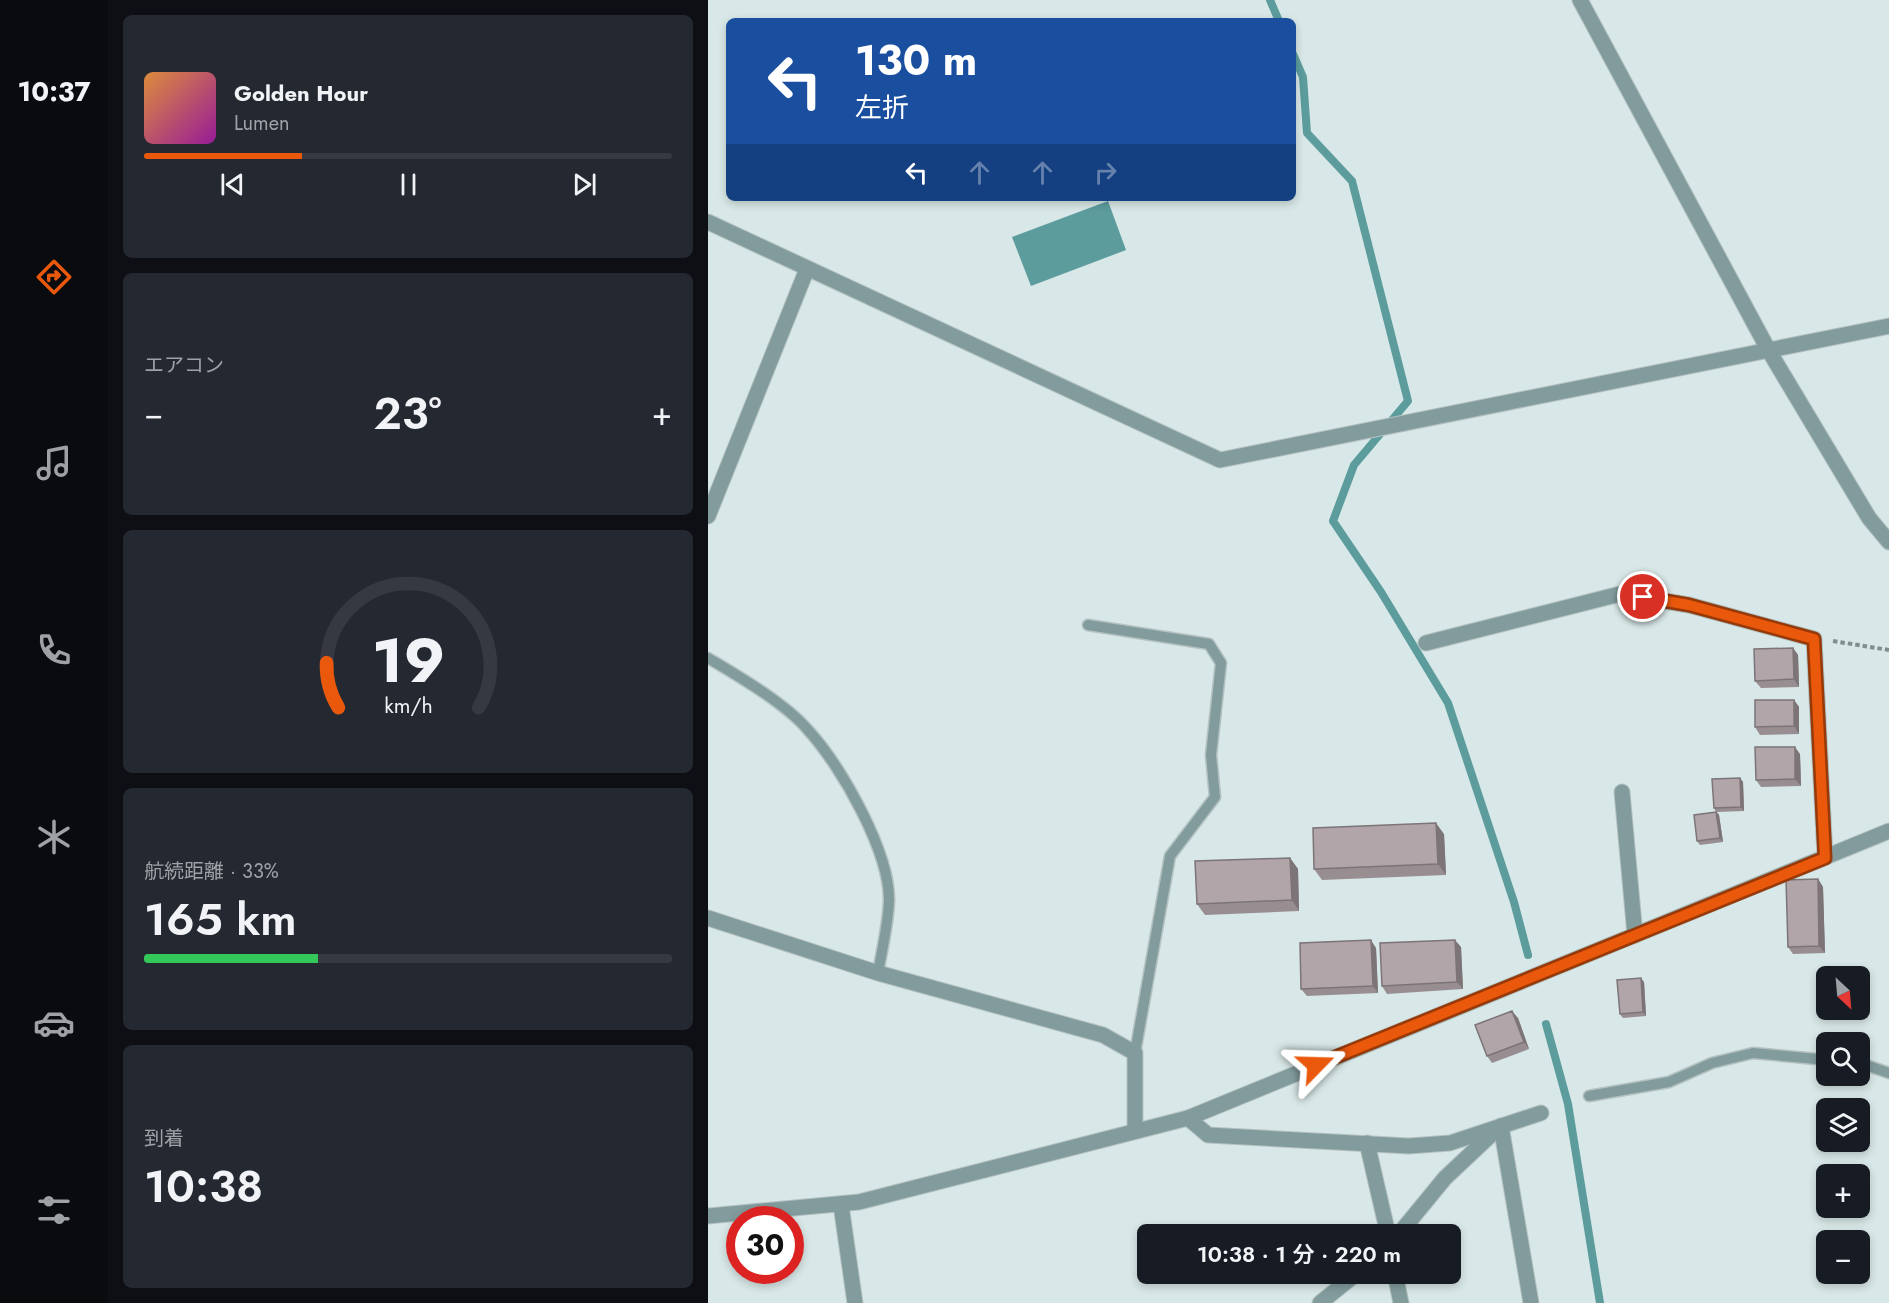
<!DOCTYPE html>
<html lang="ja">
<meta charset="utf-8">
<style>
:root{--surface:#171b24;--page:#242831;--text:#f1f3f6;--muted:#9ea1a6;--line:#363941;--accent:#ea580c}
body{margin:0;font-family:Jost,"Noto Sans JP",sans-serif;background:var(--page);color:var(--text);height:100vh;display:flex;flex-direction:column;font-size:22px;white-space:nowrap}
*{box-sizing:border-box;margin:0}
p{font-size:20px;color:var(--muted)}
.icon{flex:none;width:33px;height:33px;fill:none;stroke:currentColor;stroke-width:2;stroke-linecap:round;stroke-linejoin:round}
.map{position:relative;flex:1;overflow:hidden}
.side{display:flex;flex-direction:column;gap:15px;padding:15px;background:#0d0f14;width:600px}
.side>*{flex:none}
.guide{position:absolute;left:18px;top:18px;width:570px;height:183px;border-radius:9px;box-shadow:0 3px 9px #0003;background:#1a4fa0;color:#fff;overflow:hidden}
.needle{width:39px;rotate:154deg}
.fabs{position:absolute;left:1108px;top:966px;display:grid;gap:12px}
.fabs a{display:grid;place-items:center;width:54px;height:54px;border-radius:9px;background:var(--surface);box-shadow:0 3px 9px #0003;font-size:30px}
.speed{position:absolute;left:18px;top:1206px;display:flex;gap:12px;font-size:30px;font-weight:700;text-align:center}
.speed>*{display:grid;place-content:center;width:78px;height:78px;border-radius:50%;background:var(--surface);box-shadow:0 3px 9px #0003;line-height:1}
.speed .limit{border:9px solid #d22;background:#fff;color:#111}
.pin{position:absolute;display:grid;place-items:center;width:51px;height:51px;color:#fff;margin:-26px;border:3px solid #fff;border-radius:50%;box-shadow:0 2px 6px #0007}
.me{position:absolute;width:66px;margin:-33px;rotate:68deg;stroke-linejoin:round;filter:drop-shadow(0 0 4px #0008)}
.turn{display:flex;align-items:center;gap:21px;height:126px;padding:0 30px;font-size:27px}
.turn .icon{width:78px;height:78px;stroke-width:2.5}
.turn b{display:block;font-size:42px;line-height:51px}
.lanes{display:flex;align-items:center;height:57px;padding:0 30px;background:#0003;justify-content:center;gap:30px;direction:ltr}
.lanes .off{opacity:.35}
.big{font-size:45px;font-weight:600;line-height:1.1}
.side .widget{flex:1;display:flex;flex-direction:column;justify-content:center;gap:9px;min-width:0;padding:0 21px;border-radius:9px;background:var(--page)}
.side .dial{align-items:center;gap:0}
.dial svg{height:156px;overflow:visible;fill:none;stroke:var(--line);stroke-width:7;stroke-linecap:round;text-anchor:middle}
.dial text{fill:var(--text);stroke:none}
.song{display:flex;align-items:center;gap:18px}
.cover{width:72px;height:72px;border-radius:9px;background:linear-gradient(135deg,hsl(30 70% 55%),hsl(300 70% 35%))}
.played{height:6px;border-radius:3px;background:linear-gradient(90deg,var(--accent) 30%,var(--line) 30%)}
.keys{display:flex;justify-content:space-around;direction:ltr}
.heat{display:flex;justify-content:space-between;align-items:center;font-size:33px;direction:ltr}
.charge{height:9px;border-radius:4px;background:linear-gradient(90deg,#34c759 33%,var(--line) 0)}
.trip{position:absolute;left:429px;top:1224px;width:324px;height:60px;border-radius:9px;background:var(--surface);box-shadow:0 3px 9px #0003;font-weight:600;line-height:60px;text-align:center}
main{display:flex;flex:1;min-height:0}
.dock{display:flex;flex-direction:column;width:108px;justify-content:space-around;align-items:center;background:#090b0e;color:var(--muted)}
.dock .icon{width:42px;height:42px}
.dock .selected{color:var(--accent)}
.dock b{font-size:27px;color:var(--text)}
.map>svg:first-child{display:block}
.water{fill:#5d9c9d}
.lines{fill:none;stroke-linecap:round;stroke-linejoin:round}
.stream{stroke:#5d9c9d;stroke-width:8}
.service-casing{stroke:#b5c2c2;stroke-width:13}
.minor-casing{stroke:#b5c2c2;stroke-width:17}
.path{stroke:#828d8d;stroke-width:4;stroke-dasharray:4.5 3;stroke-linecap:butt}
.service{stroke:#829c9d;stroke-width:10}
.minor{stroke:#829c9d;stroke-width:15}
.wall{fill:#988e92}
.shaded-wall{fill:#7c7477}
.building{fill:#b1a5aa;stroke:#7c7477;stroke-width:1.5}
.route-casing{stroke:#983908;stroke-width:15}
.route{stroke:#ea580c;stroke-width:10}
</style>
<main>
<nav class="dock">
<b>10:37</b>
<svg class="icon selected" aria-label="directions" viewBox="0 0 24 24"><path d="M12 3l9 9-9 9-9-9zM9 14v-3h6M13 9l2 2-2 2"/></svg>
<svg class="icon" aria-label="music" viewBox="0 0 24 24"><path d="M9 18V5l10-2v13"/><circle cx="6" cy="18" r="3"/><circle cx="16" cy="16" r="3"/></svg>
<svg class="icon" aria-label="phone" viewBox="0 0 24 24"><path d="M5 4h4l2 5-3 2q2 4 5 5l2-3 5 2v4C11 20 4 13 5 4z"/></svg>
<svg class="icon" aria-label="climate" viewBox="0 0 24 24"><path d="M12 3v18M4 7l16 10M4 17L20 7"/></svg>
<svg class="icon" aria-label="car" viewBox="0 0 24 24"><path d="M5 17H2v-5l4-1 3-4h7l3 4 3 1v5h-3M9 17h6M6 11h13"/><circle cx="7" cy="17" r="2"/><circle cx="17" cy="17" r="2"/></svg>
<svg class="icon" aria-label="filters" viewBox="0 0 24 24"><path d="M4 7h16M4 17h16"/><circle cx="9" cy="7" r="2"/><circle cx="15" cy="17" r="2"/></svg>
</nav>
<section class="side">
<div class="widget">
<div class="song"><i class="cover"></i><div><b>Golden Hour</b><p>Lumen</p></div></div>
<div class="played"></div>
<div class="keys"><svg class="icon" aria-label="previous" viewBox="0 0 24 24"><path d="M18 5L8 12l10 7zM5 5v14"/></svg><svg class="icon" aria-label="pause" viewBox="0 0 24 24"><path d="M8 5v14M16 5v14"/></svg><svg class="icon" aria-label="next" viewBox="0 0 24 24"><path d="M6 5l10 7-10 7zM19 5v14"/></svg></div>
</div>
<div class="widget"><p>エアコン</p>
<div class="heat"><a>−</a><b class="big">23°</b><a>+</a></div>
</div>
<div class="widget dial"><svg viewBox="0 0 100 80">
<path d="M14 69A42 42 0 1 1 86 69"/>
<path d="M14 69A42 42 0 0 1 8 46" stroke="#ea580c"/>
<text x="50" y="56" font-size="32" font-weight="700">19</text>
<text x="50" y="72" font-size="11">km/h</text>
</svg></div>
<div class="widget"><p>航続距離 · 33%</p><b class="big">165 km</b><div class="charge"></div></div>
<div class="widget"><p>到着</p><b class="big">10:38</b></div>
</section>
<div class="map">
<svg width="1181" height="1303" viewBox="0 0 1181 1303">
<rect width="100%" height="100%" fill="#d8e7e7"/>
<!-- water -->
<polygon class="water" points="400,201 418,250 323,286 304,237"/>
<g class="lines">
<!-- stream -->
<g class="stream">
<polyline points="562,0 571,21"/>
<polyline points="585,54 595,77 599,133 644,181 700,401 646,465 625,521 673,592 740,703 806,902 820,955"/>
<polyline points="838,1024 860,1104 892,1303"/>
</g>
<!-- service casing -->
<g class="service-casing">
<g id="service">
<polyline points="380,625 501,644 513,663 503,755 507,797 462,856 427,1053"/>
<path d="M 0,658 C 30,676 77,703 100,730 C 133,766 182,852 181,901 C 180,925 174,950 170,973"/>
<polyline points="1152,1063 1181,1073"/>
<polyline points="881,1096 961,1082 1004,1063 1045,1053 1119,1060"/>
</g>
</g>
<!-- minor casing -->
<g class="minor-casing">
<g id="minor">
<polyline points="872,0 1061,351 1161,518 1181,542"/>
<polyline points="0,222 512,460 1181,326"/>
<polyline points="0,516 99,269"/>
<polyline points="718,643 912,594 981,605 1106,639 1117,857"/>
<polyline points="914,792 927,935"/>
<polyline points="0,918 170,973 395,1035 427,1053 427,1131"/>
<polyline points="480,1118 500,1135 701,1146 742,1143 833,1113"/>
<polyline points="793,1126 823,1303"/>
<polyline points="659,1143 680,1234"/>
<polyline points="133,1205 147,1303"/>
<polyline points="0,1216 151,1202 480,1118 1181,831"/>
<polyline points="691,1234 737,1178 788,1130"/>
<polyline points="687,1274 693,1303"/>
<polyline points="612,1303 648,1274"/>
</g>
</g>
<!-- path -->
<polyline class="path" points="1125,641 1181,650"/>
<!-- service -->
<use href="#service" class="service"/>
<!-- minor -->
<use href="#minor" class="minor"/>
</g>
<!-- wall -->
<g class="wall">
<polygon points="1085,648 1090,655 1091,687 1053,688 1047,681"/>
<polygon points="1086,700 1091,707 1091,734 1052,735 1047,727"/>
<polygon points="1092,754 1093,786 1053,787 1048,780"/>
<polygon points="1032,778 1035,782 1036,811 1009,812 1011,815 1015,842 992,845 989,841 1008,812 1006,808"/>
<polygon points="736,834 738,875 614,880 606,869"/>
<polygon points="582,858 590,869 591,911 497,915 489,904"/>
<polygon points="1110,879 1115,887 1117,953 1085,954 1080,947"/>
<polygon points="753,947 755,989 679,994 674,986"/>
<polygon points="668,948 670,993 599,996 593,989"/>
<polygon points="936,982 938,1016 915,1018 912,1014"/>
<polygon points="810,1018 821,1049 784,1063 779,1056"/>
</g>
<!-- shaded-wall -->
<g class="shaded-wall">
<polygon points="1085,648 1090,655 1091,687 1086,679"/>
<polygon points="1086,700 1091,707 1091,734 1086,726"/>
<polygon points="1087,747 1092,754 1093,786 1087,779"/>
<polygon points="1032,778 1035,782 1036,811 1033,807"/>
<polygon points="1008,812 1011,815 1015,842 1012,838"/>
<polygon points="728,823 736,834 738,875 730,864"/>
<polygon points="582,858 590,869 591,911 584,900"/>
<polygon points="1110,879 1115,887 1117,953 1111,946"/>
<polygon points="663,940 668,948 670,993 665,986"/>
<polygon points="747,940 753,947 755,989 749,982"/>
<polygon points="933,978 936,982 938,1016 935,1012"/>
<polygon points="804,1011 810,1018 821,1049 816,1042"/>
</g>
<!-- building -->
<g class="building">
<polygon points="1085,648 1086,679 1047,681 1046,649"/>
<polygon points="1047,700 1086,700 1086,726 1047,727"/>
<polygon points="1047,747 1087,747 1087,779 1048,780"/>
<polygon points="1032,778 1033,807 1006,808 1004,779"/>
<polygon points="1008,812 1012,838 989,841 986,815"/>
<polygon points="728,823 730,864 606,869 605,828"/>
<polygon points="582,858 584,900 489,904 487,861"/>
<polygon points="1110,879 1111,946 1080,947 1078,880"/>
<polygon points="663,940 665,986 593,989 592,943"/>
<polygon points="747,940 749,982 674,986 672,943"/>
<polygon points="933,978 935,1012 912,1014 909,980"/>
<polygon points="804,1011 816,1042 779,1056 767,1025"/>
</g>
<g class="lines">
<!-- route casing -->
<g class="route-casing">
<polyline id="route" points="608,1065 1117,858 1106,639 981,605 935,597"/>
</g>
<!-- route -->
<use href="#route" class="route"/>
</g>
</svg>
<div class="fabs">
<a><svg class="needle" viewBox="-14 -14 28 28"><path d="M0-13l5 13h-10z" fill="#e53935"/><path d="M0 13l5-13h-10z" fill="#9ea1a6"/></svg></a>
<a><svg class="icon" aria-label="search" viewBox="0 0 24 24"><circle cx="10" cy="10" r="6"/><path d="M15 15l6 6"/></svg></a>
<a><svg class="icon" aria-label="layers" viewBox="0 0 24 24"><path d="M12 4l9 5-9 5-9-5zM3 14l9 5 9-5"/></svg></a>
<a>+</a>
<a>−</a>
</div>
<div class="speed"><div class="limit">30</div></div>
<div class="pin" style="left:935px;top:597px;background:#d93025"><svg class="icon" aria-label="arrive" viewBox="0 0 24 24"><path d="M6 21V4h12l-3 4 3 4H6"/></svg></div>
<svg class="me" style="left:608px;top:1065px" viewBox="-20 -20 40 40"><path d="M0-17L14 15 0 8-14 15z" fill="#ea580c" stroke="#fff" stroke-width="4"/></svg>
<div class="trip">10:38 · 1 分 · 220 m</div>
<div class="guide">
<div class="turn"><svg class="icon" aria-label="left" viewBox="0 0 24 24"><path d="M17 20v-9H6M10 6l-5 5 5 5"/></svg><div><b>130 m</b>左折</div></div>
<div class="lanes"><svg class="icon" aria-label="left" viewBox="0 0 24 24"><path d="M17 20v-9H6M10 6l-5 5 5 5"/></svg><svg class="icon off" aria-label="ahead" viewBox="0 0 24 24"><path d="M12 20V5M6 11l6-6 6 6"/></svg><svg class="icon off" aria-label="ahead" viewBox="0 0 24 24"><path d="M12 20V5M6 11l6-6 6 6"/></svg><svg class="icon off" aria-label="right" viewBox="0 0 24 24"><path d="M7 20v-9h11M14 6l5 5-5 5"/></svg></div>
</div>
</div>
</main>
